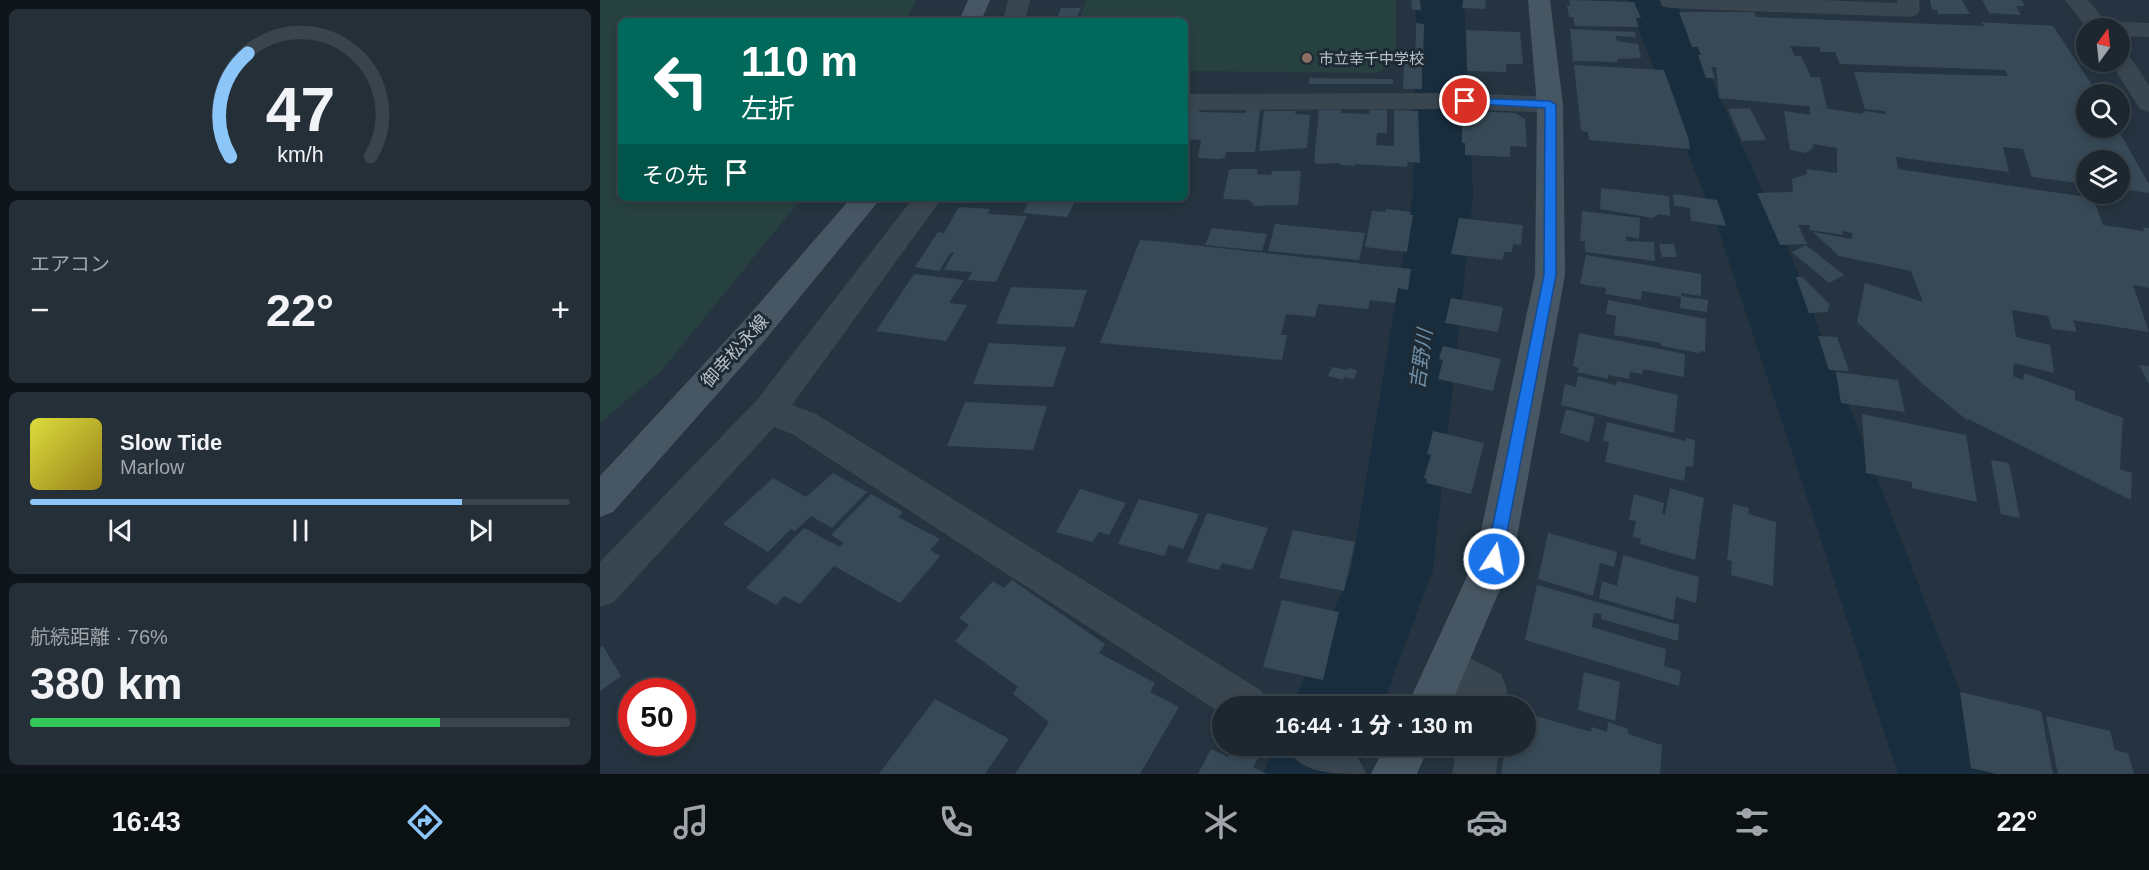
<!DOCTYPE html>
<html lang="ja">
<meta charset="utf-8">
<style>
:root{--surface:#1c2730;--page:#252f38;--text:#f1f3f6;--muted:#a0a5ab;--line:#3a444c;--accent:#8cc6f8}
body{margin:0;font-family:Arial,"Noto Sans JP",sans-serif;background:var(--page);color:var(--text);height:100vh;display:flex;flex-direction:column;font-size:22px;white-space:nowrap}
*{box-sizing:border-box;margin:0}
p{font-size:20px;color:var(--muted)}
.icon{flex:none;width:33px;height:33px;fill:none;stroke:currentColor;stroke-width:2;stroke-linecap:round;stroke-linejoin:round}
.map{position:relative;flex:1;overflow:hidden}
.side{display:flex;flex-direction:column;gap:9px;padding:9px;background:#0f151a;width:600px}
.side>*{flex:none}
.guide{position:absolute;left:18px;top:18px;width:570px;height:183px;border-radius:9px;box-shadow:0 3px 9px #0003,0 0 0 2px var(--line);background:#00695c;color:#fff;overflow:hidden}
.needle{width:39px;rotate:15deg}
.fabs{position:absolute;left:1476px;top:18px;display:grid;gap:12px}
.fabs a{display:grid;place-items:center;width:54px;height:54px;border-radius:50%;background:var(--surface);box-shadow:0 3px 9px #0003,0 0 0 2px var(--line);font-size:30px}
.speed{position:absolute;left:18px;top:678px;display:flex;gap:12px;font-size:30px;font-weight:700;text-align:center}
.speed>*{display:grid;place-content:center;width:78px;height:78px;border-radius:50%;background:var(--surface);box-shadow:0 3px 9px #0003,0 0 0 2px var(--line);line-height:1}
.speed .limit{border:9px solid #d22;background:#fff;color:#111}
.pin{position:absolute;display:grid;place-items:center;width:51px;height:51px;color:#fff;margin:-26px;border:3px solid #fff;border-radius:50%;box-shadow:0 2px 6px #0007}
.me{position:absolute;width:66px;margin:-33px;rotate:11deg;stroke-linejoin:round;filter:drop-shadow(0 0 4px #0008)}
.turn{display:flex;align-items:center;gap:21px;height:126px;padding:0 24px;font-size:27px}
.turn .icon{width:78px;height:78px;stroke-width:2.5}
.turn b{display:block;font-size:42px;line-height:51px}
.then{display:flex;align-items:center;height:57px;padding:0 24px;background:#0003;gap:12px;font-size:22px}
.big{font-size:45px;font-weight:800;line-height:1.1}
.side .widget{flex:1;display:flex;flex-direction:column;justify-content:center;gap:9px;min-width:0;padding:0 21px;border-radius:9px;background:var(--page)}
.side .dial{align-items:center;gap:0}
.dial svg{height:156px;overflow:visible;fill:none;stroke:var(--line);stroke-width:7;stroke-linecap:round;text-anchor:middle}
.dial text{fill:var(--text);stroke:none}
.song{display:flex;align-items:center;gap:18px}
.cover{width:72px;height:72px;border-radius:9px;background:linear-gradient(135deg,hsl(60 70% 55%),hsl(50 70% 35%))}
.played{height:6px;border-radius:3px;background:linear-gradient(90deg,var(--accent) 80%,var(--line) 80%)}
.keys{display:flex;justify-content:space-around;direction:ltr}
.heat{display:flex;justify-content:space-between;align-items:center;font-size:33px;direction:ltr}
.charge{height:9px;border-radius:4px;background:linear-gradient(90deg,#34c759 76%,var(--line) 0)}
.trip{position:absolute;left:612px;top:696px;width:324px;height:60px;border-radius:30px;background:var(--surface);box-shadow:0 3px 9px #0003,0 0 0 2px var(--line);font-weight:800;line-height:60px;text-align:center}
.dock{display:flex;height:96px;justify-content:space-around;align-items:center;background:#0b1013;color:var(--muted)}
.dock .icon{width:42px;height:42px}
.dock .current{color:var(--accent)}
.dock b{font-size:27px;color:var(--text)}
main{display:flex;flex:1;min-height:0}
.map>svg:first-child{display:block}
.green{fill:#274140}
.lines{fill:none;stroke-linecap:round;stroke-linejoin:round}
.river{fill:#182d3e;fill-rule:evenodd}
.building{fill:#374956}
.minor{fill:#394650;fill-rule:evenodd}
.tertiary{fill:#394650;fill-rule:evenodd}
.secondary{fill:#475663;fill-rule:evenodd}
.route{fill:#1a73e8;stroke:#114b97;stroke-width:1.5}
.education-dot{fill:#8d6e63;stroke:#1e2b35;stroke-width:2}
.labels{text-anchor:middle;dominant-baseline:central;stroke-width:6;stroke-linejoin:round;paint-order:stroke}
.far-poi-label{font-size:15px;fill:#b6c1ca;stroke:#1e2b35;text-anchor:start}
.street-label{font-size:18px;fill:#b6c1ca;stroke:#1e2b35}
.water-label{font-size:20px;font-style:italic;fill:#6f90a9;stroke:#1e2b35}
</style>
<main>
<section class="side">
<div class="widget dial"><svg viewBox="0 0 100 80">
<path d="M14 69A42 42 0 1 1 86 69"/>
<path d="M14 69A42 42 0 0 1 23 16" stroke="#8cc6f8"/>
<text x="50" y="56" font-size="32" font-weight="700">47</text>
<text x="50" y="72" font-size="11">km/h</text>
</svg></div>
<div class="widget"><p>エアコン</p>
<div class="heat"><a>−</a><b class="big">22°</b><a>+</a></div>
</div>
<div class="widget">
<div class="song"><i class="cover"></i><div><b>Slow Tide</b><p>Marlow</p></div></div>
<div class="played"></div>
<div class="keys"><svg class="icon" aria-label="previous" viewBox="0 0 24 24"><path d="M18 5L8 12l10 7zM5 5v14"/></svg><svg class="icon" aria-label="pause" viewBox="0 0 24 24"><path d="M8 5v14M16 5v14"/></svg><svg class="icon" aria-label="next" viewBox="0 0 24 24"><path d="M6 5l10 7-10 7zM19 5v14"/></svg></div>
</div>
<div class="widget"><p>航続距離 · 76%</p><b class="big">380 km</b><div class="charge"></div></div>
</section>
<div class="map">
<svg width="1549" height="774" viewBox="0 0 1549 774">
<rect width="100%" height="100%" fill="#253440"/>
<!-- green -->
<g class="green">
<polygon points="0,0 316,0 306,21 21,21 21,198 202,198 61,371 0,423"/>
<polygon points="486,0 796,0 796,62 776,73 590,71 592,63 585,63 585,21 479,21"/>
</g>
<g class="lines">
<!-- river -->
<g class="river">
<polygon points="816,0 864,0 873,195 833,570 782,706 692,706 751,570 813,195"/>
<polygon points="1027,0 1075,0 1181,231 1392,774 1298,774 1119,231"/>
<polygon points="675,746 767,746 757,774 663,774"/>
</g>
</g>
<!-- building -->
<g class="building">
<polygon points="811,0 820,0 821,10 812,10"/>
<polygon points="863,0 886,0 885,9 862,8"/>
<polygon points="969,0 1034,2 1041,18 1036,18 1039,27 975,26 973,17 969,17 967,6 970,6"/>
<polygon points="1330,0 1362,0 1370,14 1338,14 1337,10 1332,10"/>
<polygon points="1382,0 1421,0 1425,6 1416,6 1421,15 1389,13"/>
<polygon points="461,8 481,8 476,21 456,21"/>
<polygon points="1079,12 1154,12 1156,17 1384,26 1381,22 1453,26 1498,94 1486,94 1486,128 1517,128 1549,184 1549,193 1520,189 1520,160 1486,160 1486,184 1432,177 1423,149 1403,147 1409,172 1296,157 1298,169 1493,198 1503,225 1544,231 1543,227 1549,228 1549,288 1533,285 1549,332 1473,320 1477,332 1452,329 1448,316 1412,310 1416,337 1450,345 1454,373 1414,363 1413,376 1423,380 1424,373 1475,391 1475,400 1523,418 1520,469 1532,473 1531,500 1368,419 1368,421 1324,385 1257,322 1265,283 1323,302 1311,271 1239,256 1213,232 1252,239 1252,233 1242,231 1243,235 1210,230 1210,225 1198,225 1207,244 1180,245 1157,193 1193,192 1192,179 1207,174 1206,169 1237,173 1237,148 1213,144 1213,148 1206,153 1190,150 1184,111 1210,115 1210,106 1263,114 1263,111 1286,114 1285,111 1265,109 1254,72 1408,76 1405,70 1240,64 1235,52 1221,52 1219,47 1190,46 1195,56 1201,56 1211,77 1220,77 1227,108 1119,98 1116,67 1111,67 1115,78 1106,78 1098,55 1101,55 1098,47 1092,47"/>
<polygon points="816,23 824,24 823,57 815,57"/>
<polygon points="970,29 1035,32 1036,37 1016,36 1017,41 1038,44 1041,58 1017,59 1018,62 973,61"/>
<polygon points="866,30 920,32 923,64 906,64 906,72 867,71"/>
<polygon points="804,60 822,60 822,89 803,89"/>
<polygon points="974,65 1064,70 1088,137 1090,149 989,140 988,132 981,131"/>
<polygon points="709,78 793,79 793,84 709,84"/>
<polygon points="1150,108 1166,140 1142,141 1128,109"/>
<polygon points="585,109 600,109 599,112 646,113 646,109 660,109 655,152 626,152 625,158 617,159 598,158 601,140 585,139"/>
<polygon points="719,110 741,110 741,113 769,114 769,110 787,110 787,133 777,133 776,145 794,146 794,110 818,111 820,163 808,162 807,167 755,164 755,166 740,165 740,163 717,164 714,162"/>
<polygon points="664,111 696,111 695,114 710,115 707,148 659,151"/>
<polygon points="871,111 915,113 925,119 927,147 910,146 910,157 865,155 865,143 862,143 862,113"/>
<polygon points="634,169 658,169 657,174 671,175 672,171 701,171 698,205 653,206 654,203 649,202 650,200 623,199 629,170"/>
<polygon points="1001,188 1069,196 1070,216 1058,214 1053,218 1000,209"/>
<polygon points="1073,194 1117,200 1126,226 1091,221 1090,208 1074,206"/>
<polygon points="431,198 469,198 476,200 467,217 423,213"/>
<polygon points="359,207 390,209 388,214 427,216 396,282 368,280 372,272 344,270 354,252 351,252 339,271 315,267 338,232 344,233"/>
<polygon points="786,209 811,212 810,215 813,215 807,252 765,247 772,211 785,212"/>
<polygon points="982,211 1040,218 1039,239 1026,236 1026,241 1054,242 1055,261 985,252 985,241 980,241"/>
<polygon points="859,218 923,225 921,245 913,244 912,252 904,252 903,260 851,254"/>
<polygon points="675,224 765,233 759,260 668,251"/>
<polygon points="612,228 667,234 662,251 605,245"/>
<polygon points="540,240 574,243 811,269 808,290 798,288 795,303 770,300 768,309 718,304 715,317 686,314 681,335 687,335 682,360 500,343"/>
<polygon points="1059,244 1074,244 1077,257 1062,257"/>
<polygon points="1206,245 1244,275 1229,283 1192,252"/>
<polygon points="986,255 1101,274 1101,296 1081,293 1081,296 1108,300 1107,312 1080,308 1081,297 1042,291 1041,300 1005,294 1006,288 980,284"/>
<polygon points="314,274 364,280 349,303 367,305 346,341 276,331"/>
<polygon points="1196,277 1202,277 1230,305 1227,312 1209,313"/>
<polygon points="411,287 487,290 474,327 396,324"/>
<polygon points="851,298 903,307 898,332 845,323"/>
<polygon points="1008,300 1106,319 1105,352 1100,351 1099,353 1061,346 1061,343 1014,335 1016,316 1006,314"/>
<polygon points="979,333 1085,354 1084,377 1043,369 1042,374 1030,372 1029,379 1008,375 1008,379 977,372 979,368 973,366"/>
<polygon points="1218,336 1237,337 1249,371 1229,370"/>
<polygon points="389,343 466,347 453,387 373,384"/>
<polygon points="843,346 901,359 893,391 838,379 843,360 839,359"/>
<polygon points="1539,365 1549,366 1549,384"/>
<polygon points="732,367 747,370 748,368 757,370 754,379 744,377 743,380 728,376"/>
<polygon points="1236,372 1298,380 1305,412 1241,403"/>
<polygon points="978,376 1016,385 1017,381 1078,395 1074,433 961,405 965,384 976,387"/>
<polygon points="365,402 447,406 433,450 347,446"/>
<polygon points="966,409 995,417 989,442 960,433"/>
<polygon points="1262,414 1366,435 1377,502 1312,488 1312,482 1266,473"/>
<polygon points="1007,422 1086,441 1086,438 1095,440 1093,467 1086,466 1084,481 1005,462 1009,442 1003,441"/>
<polygon points="833,431 884,443 871,494 826,483 827,479 824,478 831,455 827,454"/>
<polygon points="1391,460 1409,463 1420,518 1401,514"/>
<polygon points="233,473 267,492 232,528 211,516 195,531 191,529 168,552 123,524 173,478 206,497"/>
<polygon points="1070,488 1104,498 1095,560 1040,544 1041,539 1033,537 1036,521 1029,520 1034,494 1064,503 1062,514 1065,515"/>
<polygon points="480,489 526,503 509,535 499,532 492,542 456,532"/>
<polygon points="271,494 303,512 298,517 340,539 330,550 340,556 300,603 234,566 200,604 184,596 176,605 146,588 204,528 240,547 244,543 231,535"/>
<polygon points="539,499 599,514 583,549 569,545 564,556 518,544"/>
<polygon points="1133,504 1149,508 1148,514 1176,522 1173,586 1131,575 1132,561 1127,560"/>
<polygon points="607,513 668,528 652,570 622,563 619,570 587,562"/>
<polygon points="693,530 755,542 744,591 679,578"/>
<polygon points="948,533 1017,552 1014,567 1000,563 993,596 938,579"/>
<polygon points="1023,555 1099,577 1096,603 1076,597 1073,620 999,598 1002,581 1017,586"/>
<polygon points="412,580 505,644 499,653 555,683 550,692 579,707 540,774 415,774 449,722 413,694 418,687 355,641 369,625 359,618 393,581 404,588"/>
<polygon points="937,585 1079,625 1078,641 1001,619 1001,614 994,613 992,627 1066,649 1064,666 1081,671 1079,686 925,640"/>
<polygon points="682,600 739,612 723,680 663,667"/>
<polygon points="3,646 21,676 0,691 0,648"/>
<polygon points="984,672 1020,682 1015,721 978,710"/>
<polygon points="1360,692 1441,711 1453,774 1397,774 1371,768"/>
<polygon points="335,699 409,739 385,774 279,774"/>
<polygon points="926,713 991,732 992,727 1007,732 1008,722 1028,729 1028,734 1062,745 1060,774 901,774 906,746 926,746"/>
<polygon points="1446,716 1510,731 1515,750 1528,753 1534,774 1458,774"/>
<polygon points="633,746 658,758 653,767 667,774 598,774 611,749 628,757"/>
</g>
<g class="lines">
<!-- minor -->
<g class="minor">
<polygon points="408,0 430,0 425,21 403,21"/>
<polygon points="1060,0 1222,0 1297,3 1297,0 1319,0 1320,10 1317,15 1309,17 1070,8 1062,6"/>
<polygon points="1465,0 1488,0 1511,28 1487,28"/>
<polygon points="1520,52 1528,54 1549,85 1549,112 1540,109 1510,62 1520,62"/>
<polygon points="865,93 950,97 959,100 963,105 959,110 950,113 865,109 585,110 585,94"/>
<polygon points="313,198 342,198 192,405 216,414 662,691 668,706 622,706 622,714 192,434 174,427 14,602 0,607 0,562 157,400"/>
<polygon points="848,647 901,674 907,689 905,706 863,706 864,699 834,681 828,667 834,653"/>
<path d="M 685,746 L 741,746 L 759,759 L 766,774 C 730,774 701,774 685,746 Z"/>
<polygon points="857,746 899,746 896,774 852,774"/>
</g>
<!-- tertiary -->
<polygon class="tertiary" points="1520,22 1549,23 1549,37 1520,36 1520,28 1509,28 1512,24"/>
<!-- secondary -->
<g class="secondary">
<polygon points="368,0 390,0 381,21 359,21"/>
<polygon points="928,0 950,0 963,105 965,275 913,559 850,706 807,706 875,559 935,275 937,105"/>
<polygon points="251,198 281,198 165,340 13,512 0,517 0,476 143,322"/>
<polygon points="785,746 829,746 817,774 771,774"/>
</g>
</g>
<!-- route -->
<polygon class="route" points="865,98 950,101 956,105 956,275 902,559 899,564 894,566 888,564 886,559 944,275 945,108 861,103 861,99"/>
<!-- markers -->
<circle class="education-dot" cx="707" cy="58" r="6"/>
<g class="labels">
<!-- far-poi labels -->
<g class="far-poi-label">
<text x="719" y="58">市立幸千中学校</text>
</g>
<!-- street labels -->
<g class="street-label">
<text transform="translate(135 351) rotate(-48)">御幸松永線</text>
</g>
<!-- water labels -->
<g class="water-label">
<text transform="translate(821 359) rotate(-82)">吉野川</text>
</g>
</g>
</svg>
<div class="fabs">
<a><svg class="needle" viewBox="-14 -14 28 28"><path d="M0-13l5 13h-10z" fill="#e53935"/><path d="M0 13l5-13h-10z" fill="#a0a5ab"/></svg></a>
<a><svg class="icon" aria-label="search" viewBox="0 0 24 24"><circle cx="10" cy="10" r="6"/><path d="M15 15l6 6"/></svg></a>
<a><svg class="icon" aria-label="layers" viewBox="0 0 24 24"><path d="M12 4l9 5-9 5-9-5zM3 14l9 5 9-5"/></svg></a>
</div>
<div class="speed"><div class="limit">50</div></div>
<div class="pin" style="left:865px;top:101px;background:#d93025"><svg class="icon" aria-label="arrive" viewBox="0 0 24 24"><path d="M6 21V4h12l-3 4 3 4H6"/></svg></div>
<svg class="me" style="left:894px;top:559px" viewBox="-20 -20 40 40"><circle r="17" fill="#1a73e8" stroke="#fff" stroke-width="3"/><path d="M0-11L8 9 0 5-8 9z" fill="#fff"/></svg>
<div class="trip">16:44 · 1 分 · 130 m</div>
<div class="guide">
<div class="turn"><svg class="icon" aria-label="left" viewBox="0 0 24 24"><path d="M17 20v-9H6M10 6l-5 5 5 5"/></svg><div><b>110 m</b>左折</div></div>
<div class="then">その先<svg class="icon" aria-label="arrive" viewBox="0 0 24 24"><path d="M6 21V4h12l-3 4 3 4H6"/></svg></div>
</div>
</div>
</main>
<nav class="dock">
<b>16:43</b>
<svg class="icon current" aria-label="directions" viewBox="0 0 24 24"><path d="M12 3l9 9-9 9-9-9zM9 14v-3h6M13 9l2 2-2 2"/></svg>
<svg class="icon" aria-label="music" viewBox="0 0 24 24"><path d="M9 18V5l10-2v13"/><circle cx="6" cy="18" r="3"/><circle cx="16" cy="16" r="3"/></svg>
<svg class="icon" aria-label="phone" viewBox="0 0 24 24"><path d="M5 4h4l2 5-3 2q2 4 5 5l2-3 5 2v4C11 20 4 13 5 4z"/></svg>
<svg class="icon" aria-label="climate" viewBox="0 0 24 24"><path d="M12 3v18M4 7l16 10M4 17L20 7"/></svg>
<svg class="icon" aria-label="car" viewBox="0 0 24 24"><path d="M5 17H2v-5l4-1 3-4h7l3 4 3 1v5h-3M9 17h6M6 11h13"/><circle cx="7" cy="17" r="2"/><circle cx="17" cy="17" r="2"/></svg>
<svg class="icon" aria-label="filters" viewBox="0 0 24 24"><path d="M4 7h16M4 17h16"/><circle cx="9" cy="7" r="2"/><circle cx="15" cy="17" r="2"/></svg>
<b>22°</b>
</nav>
